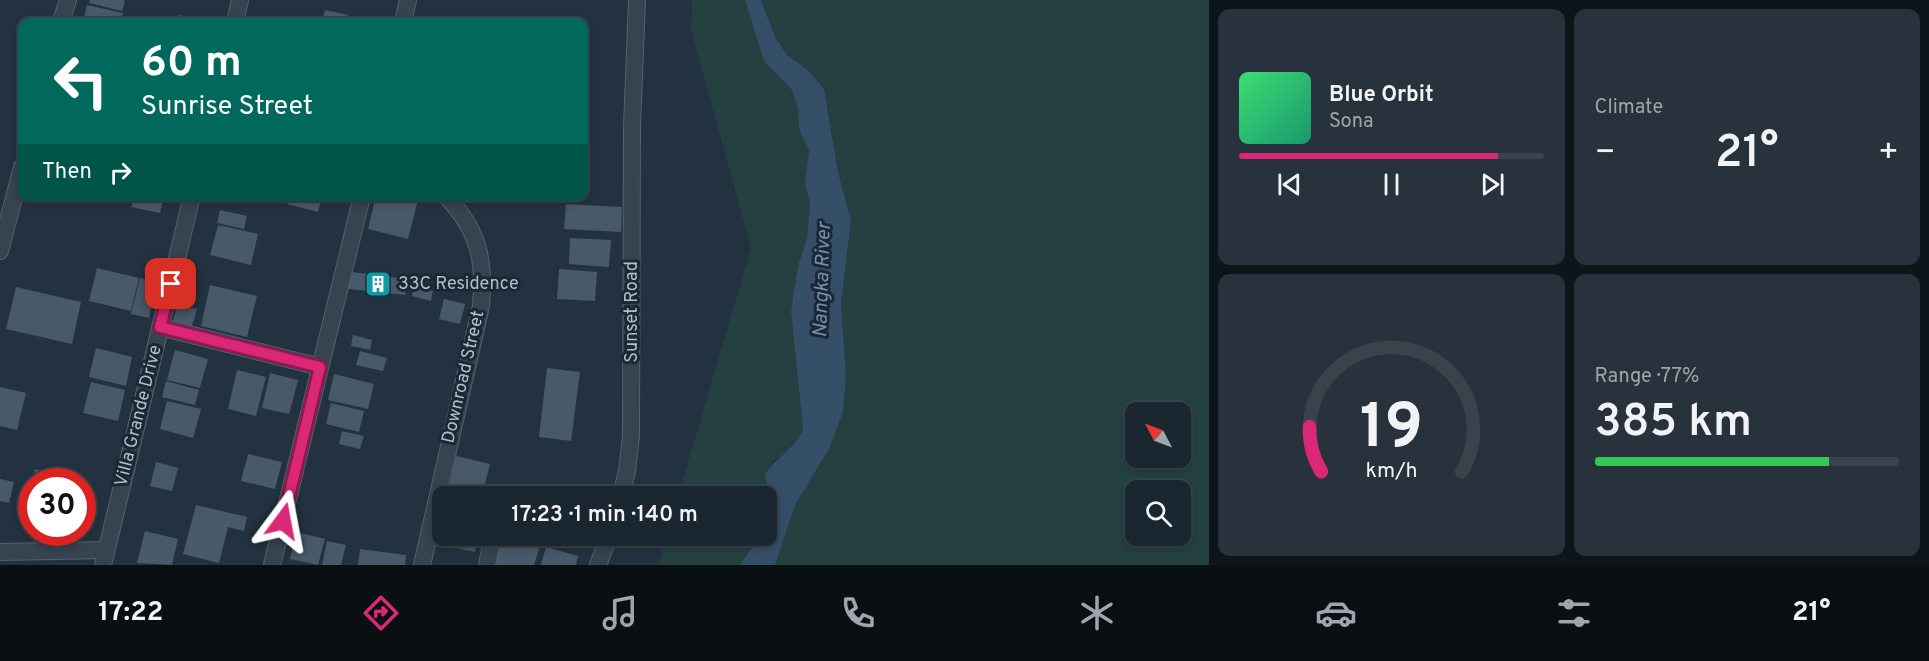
<!DOCTYPE html>
<meta charset="utf-8">
<style>
:root{--surface:#1a2630;--page:#27323c;--text:#f1f3f6;--muted:#9fa5ab;--line:#38434c;--accent:#db2777}
body{margin:0;font-family:Overpass,sans-serif;background:var(--page);color:var(--text);height:100vh;display:flex;flex-direction:column;font-size:22px;white-space:nowrap}
*{box-sizing:border-box;margin:0}
p{font-size:20px;color:var(--muted)}
.icon{flex:none;width:33px;height:33px;fill:none;stroke:currentColor;stroke-width:2;stroke-linecap:round;stroke-linejoin:round}
.map{position:relative;flex:1;overflow:hidden}
.sheet{display:flex;flex-direction:column;gap:9px;padding:9px;background:#0e151a;width:720px}
.sheet>*{flex:none}
.top-card{position:absolute;left:18px;top:18px;width:570px;height:183px;border-radius:12px;box-shadow:0 3px 9px #0003,0 0 0 2px var(--line);background:#00695c;color:#fff;overflow:hidden}
.needle{width:39px;rotate:311deg}
.fabs{position:absolute;left:1125px;top:402px;display:grid;gap:12px}
.fabs a{display:grid;place-items:center;width:66px;height:66px;border-radius:12px;background:var(--surface);box-shadow:0 3px 9px #0003,0 0 0 2px var(--line);font-size:30px}
.speed{position:absolute;left:18px;top:468px;display:flex;gap:12px;font-size:30px;font-weight:700;text-align:center}
.speed>*{display:grid;place-content:center;width:78px;height:78px;border-radius:50%;background:var(--surface);box-shadow:0 3px 9px #0003,0 0 0 2px var(--line);line-height:1}
.speed .limit{border:9px solid #d22;background:#fff;color:#111}
.pin{position:absolute;display:grid;place-items:center;width:51px;height:51px;color:#fff;margin:-26px;border-radius:12px;box-shadow:0 3px 9px #0006}
.me{position:absolute;width:66px;margin:-33px;rotate:13deg;stroke-linejoin:round;filter:drop-shadow(0 0 4px #0008)}
.turn{display:flex;align-items:center;gap:21px;height:126px;padding:0 24px;font-size:27px}
.turn .icon{width:78px;height:78px;stroke-width:2.5}
.turn b{display:block;font-size:42px;line-height:51px}
.then{display:flex;align-items:center;height:57px;padding:0 24px;background:#0003;gap:12px;font-size:22px}
.big{font-size:45px;font-weight:600;line-height:1.1}
.sheet .card{flex:1;display:flex;flex-direction:column;justify-content:center;gap:9px;min-width:0;padding:0 21px;border-radius:12px;background:var(--page)}
.sheet .dial{align-items:center;gap:0}
.dial svg{height:156px;overflow:visible;fill:none;stroke:var(--line);stroke-width:7;stroke-linecap:round;text-anchor:middle}
.dial text{fill:var(--text);stroke:none}
.song{display:flex;align-items:center;gap:18px}
.cover{width:72px;height:72px;border-radius:9px;background:linear-gradient(135deg,hsl(140 70% 55%),hsl(160 70% 35%))}
.played{height:6px;border-radius:3px;background:linear-gradient(90deg,var(--accent) 85%,var(--line) 85%)}
.keys{display:flex;justify-content:space-around;direction:ltr}
.heat{display:flex;justify-content:space-between;align-items:center;font-size:33px;direction:ltr}
.charge{height:9px;border-radius:4px;background:linear-gradient(90deg,#34c759 77%,var(--line) 0)}
.sheet .tiles{flex:1;display:grid;gap:9px;grid-template-columns:repeat(2,1fr)}
.trip{position:absolute;left:432px;top:486px;width:345px;height:60px;border-radius:12px;background:var(--surface);box-shadow:0 3px 9px #0003,0 0 0 2px var(--line);font-weight:600;line-height:60px;text-align:center}
.tabs{display:flex;height:96px;justify-content:space-around;align-items:center;background:#0a0f13;color:var(--muted)}
.tabs .icon{width:42px;height:42px}
.tabs .active{color:var(--accent)}
.tabs b{font-size:27px;color:var(--text)}
main{display:flex;flex:1;min-height:0}
.map>svg:first-child{display:block}
.green{fill:#254041;fill-rule:evenodd}
.water{fill:#354f68}
.building{fill:#485969}
.lines{fill:none;stroke-linecap:round;stroke-linejoin:round}
.minor-casing{stroke:#55616e;stroke-width:18}
.minor{stroke:#374350;stroke-width:16}
.route-casing{stroke:#8e194d;stroke-width:15}
.route{stroke:#db2777;stroke-width:10}
.labels{text-anchor:middle;dominant-baseline:central;stroke-width:6;stroke-linejoin:round;paint-order:stroke}
.poi-label{font-size:18px;fill:#b3becb;stroke:#1c2835;text-anchor:start}
.street-label{font-size:18px;fill:#b3becb;stroke:#1c2835}
.water-label{font-size:20px;font-style:italic;fill:#7192b0;stroke:#1c2835}
</style>
<main>
<div class="map">
<svg width="1209" height="565" viewBox="0 0 1209 565">
<rect width="100%" height="100%" fill="#233240"/>
<!-- green -->
<g class="green">
<path d="M 692,0 L 745,0 L 764,61 L 792,90 L 798,108 L 799,129 L 809,150 L 805,183 L 810,204 L 807,238 L 798,266 L 791,311 L 803,429 C 797,445 787,453 772,462 L 767,485 L 775,495 L 773,517 L 767,531 L 766,496 L 678,496 L 751,248 L 691,30 Z"/>
<path d="M 761,0 L 1209,0 L 1209,565 L 775,565 L 795,505 L 829,449 L 843,412 L 846,376 L 841,304 L 851,220 L 838,172 L 824,89 L 808,70 L 787,55 L 775,37 ZM 1136,412 L 1180,412 L 1180,458 L 1136,458 ZM 1136,490 L 1180,490 L 1180,536 L 1136,536 Z"/>
<polygon points="667,536 764,536 740,565 658,565"/>
</g>
<!-- water -->
<path class="water" d="M 745,0 L 761,0 L 775,37 L 787,55 L 808,70 L 824,89 L 838,172 L 851,220 L 841,304 L 846,376 L 843,412 L 829,449 L 795,505 L 775,565 L 740,565 C 760,533 771,537 775,495 L 767,485 L 765,475 C 776,456 795,450 803,429 L 791,311 L 798,266 L 807,238 L 810,204 L 805,183 L 809,150 L 799,129 L 798,108 L 792,90 L 764,61 Z"/>
<!-- building -->
<g class="building">
<polygon points="90,0 123,0 125,1 122,11 89,3"/>
<polygon points="87,5 123,13 121,22 83,22"/>
<polygon points="325,10 348,15 347,22 322,22"/>
<polygon points="178,15 205,22 177,22"/>
<polygon points="134,196 164,196 160,213 131,207"/>
<polygon points="289,196 322,196 318,212 287,204"/>
<polygon points="376,196 419,196 408,239 368,229"/>
<polygon points="566,204 622,207 621,232 564,229"/>
<polygon points="220,210 247,216 244,229 217,223"/>
<polygon points="218,225 258,234 251,265 210,255"/>
<polygon points="570,238 611,240 609,267 569,264"/>
<polygon points="97,268 139,278 131,311 89,301"/>
<polygon points="559,269 597,272 595,301 557,299"/>
<polygon points="351,272 408,279 405,295 348,289"/>
<polygon points="140,278 157,282 149,318 131,314"/>
<polygon points="210,285 257,296 247,337 201,326"/>
<polygon points="16,287 81,302 72,344 6,329"/>
<polygon points="414,287 433,291 431,301 412,296"/>
<polygon points="444,299 465,304 460,324 439,319"/>
<polygon points="177,304 197,309 192,326 173,321"/>
<polygon points="353,335 372,340 370,350 351,346"/>
<polygon points="96,348 132,357 126,386 89,377"/>
<polygon points="175,350 208,359 200,388 167,380"/>
<polygon points="360,351 387,358 383,371 356,365"/>
<polygon points="547,368 580,372 571,441 539,437"/>
<polygon points="237,370 266,377 256,416 228,409"/>
<polygon points="270,373 298,380 289,414 262,408"/>
<polygon points="334,374 374,384 368,409 328,400"/>
<polygon points="166,381 199,390 195,405 162,397"/>
<polygon points="91,382 125,390 118,421 83,413"/>
<polygon points="0,387 26,393 17,430 0,426"/>
<polygon points="167,401 201,409 193,438 160,429"/>
<polygon points="331,403 364,411 359,432 326,424"/>
<polygon points="342,431 364,436 360,449 339,444"/>
<polygon points="248,454 282,462 275,489 241,481"/>
<polygon points="456,456 490,464 482,496 449,489"/>
<polygon points="156,462 178,468 172,491 150,486"/>
<polygon points="35,469 57,474 55,482 32,482"/>
<polygon points="0,479 14,482 9,503 0,501"/>
<polygon points="31,486 32,486 32,513 25,512"/>
<polygon points="196,505 247,517 244,531 228,527 219,563 183,554"/>
<polygon points="145,531 178,539 172,565 137,563"/>
<polygon points="296,532 325,539 318,565 290,559"/>
<polygon points="445,536 479,536 475,552 443,545"/>
<polygon points="496,536 516,536 541,542 534,565 489,565"/>
<polygon points="327,541 346,545 341,565 322,565"/>
<polygon points="546,547 578,556 576,565 541,565"/>
<polygon points="360,549 406,555 405,565 358,565"/>
</g>
<g class="lines">
<!-- minor casing -->
<g class="minor-casing">
<g id="minor">
<polyline points="61,22 68,0"/>
<polyline points="235,22 240,0"/>
<polyline points="403,22 408,0"/>
<polyline points="0,251 22,167"/>
<polyline points="160,327 320,367"/>
<polyline points="621,496 627,471 631,436 632,127 637,0"/>
<polyline points="0,552 106,550"/>
<polyline points="103,565 192,196"/>
<polyline points="272,565 362,196"/>
<path d="M 422,565 L 481,306 C 485,259 479,231 446,196"/>
<polyline points="487,565 492,541"/>
<polyline points="598,565 609,536"/>
</g>
</g>
<!-- minor -->
<use href="#minor" class="minor"/>
</g>
<g class="lines">
<!-- route casing -->
<g class="route-casing">
<polyline id="route" points="171,284 160,327 320,367 283,521"/>
</g>
<!-- route -->
<use href="#route" class="route"/>
</g>
<!-- icons -->
<defs>
<g id="building-square" transform="scale(1.35)"><rect x="-9" y="-9" width="18" height="18" rx="4" fill="#0f9aa8" stroke="#1c2835"/><path d="M-4-6H4V6H1V3H-1V6H-4ZM-2.5-4.3h1.7v1.8h-1.7ZM.8-4.3h1.7v1.8H.8ZM-2.5-1h1.7V.8h-1.7ZM.8-1h1.7V.8H.8Z" fill="#fff"/></g>
</defs>
<g fill-rule="evenodd">
<use href="#building-square" x="378" y="284"/>
</g>
<g class="labels">
<!-- poi labels -->
<g class="poi-label">
<text x="398" y="284">33C Residence</text>
</g>
<!-- street labels -->
<g class="street-label">
<text transform="translate(632 312) rotate(-90)">Sunset Road</text>
<text transform="translate(464 377) rotate(-77)">Downroad Street</text>
<text transform="translate(139 416) rotate(-76)">Villa Grande Drive</text>
</g>
<!-- water labels -->
<g class="water-label">
<text transform="translate(823 280) rotate(-88)">Nangka River</text>
</g>
</g>
</svg>
<div class="fabs">
<a><svg class="needle" viewBox="-14 -14 28 28"><path d="M0-13l5 13h-10z" fill="#e53935"/><path d="M0 13l5-13h-10z" fill="#9fa5ab"/></svg></a>
<a><svg class="icon" aria-label="search" viewBox="0 0 24 24"><circle cx="10" cy="10" r="6"/><path d="M15 15l6 6"/></svg></a>
</div>
<div class="speed"><div class="limit">30</div></div>
<div class="pin" style="left:171px;top:284px;background:#d93025"><svg class="icon" aria-label="arrive" viewBox="0 0 24 24"><path d="M6 21V4h12l-3 4 3 4H6"/></svg></div>
<svg class="me" style="left:283px;top:521px" viewBox="-20 -20 40 40"><path d="M0-17L14 15 0 8-14 15z" fill="#db2777" stroke="#fff" stroke-width="4"/></svg>
<div class="trip">17:23 · 1 min · 140 m</div>
<div class="top-card">
<div class="turn"><svg class="icon" aria-label="left" viewBox="0 0 24 24"><path d="M17 20v-9H6M10 6l-5 5 5 5"/></svg><div><b>60 m</b>Sunrise Street</div></div>
<div class="then">Then<svg class="icon" aria-label="right" viewBox="0 0 24 24"><path d="M7 20v-9h11M14 6l5 5-5 5"/></svg></div>
</div>
</div>
<section class="sheet">
<div class="tiles">
<div class="card">
<div class="song"><i class="cover"></i><div><b>Blue Orbit</b><p>Sona</p></div></div>
<div class="played"></div>
<div class="keys"><svg class="icon" aria-label="previous" viewBox="0 0 24 24"><path d="M18 5L8 12l10 7zM5 5v14"/></svg><svg class="icon" aria-label="pause" viewBox="0 0 24 24"><path d="M8 5v14M16 5v14"/></svg><svg class="icon" aria-label="next" viewBox="0 0 24 24"><path d="M6 5l10 7-10 7zM19 5v14"/></svg></div>
</div>
<div class="card"><p>Climate</p>
<div class="heat"><a>−</a><b class="big">21°</b><a>+</a></div>
</div>
<div class="card dial"><svg viewBox="0 0 100 80">
<path d="M14 69A42 42 0 1 1 86 69"/>
<path d="M14 69A42 42 0 0 1 8 46" stroke="#db2777"/>
<text x="50" y="56" font-size="32" font-weight="700">19</text>
<text x="50" y="72" font-size="11">km/h</text>
</svg></div>
<div class="card"><p>Range · 77%</p><b class="big">385 km</b><div class="charge"></div></div>
</div>
</section>
</main>
<nav class="tabs">
<b>17:22</b>
<svg class="icon active" aria-label="directions" viewBox="0 0 24 24"><path d="M12 3l9 9-9 9-9-9zM9 14v-3h6M13 9l2 2-2 2"/></svg>
<svg class="icon" aria-label="music" viewBox="0 0 24 24"><path d="M9 18V5l10-2v13"/><circle cx="6" cy="18" r="3"/><circle cx="16" cy="16" r="3"/></svg>
<svg class="icon" aria-label="phone" viewBox="0 0 24 24"><path d="M5 4h4l2 5-3 2q2 4 5 5l2-3 5 2v4C11 20 4 13 5 4z"/></svg>
<svg class="icon" aria-label="climate" viewBox="0 0 24 24"><path d="M12 3v18M4 7l16 10M4 17L20 7"/></svg>
<svg class="icon" aria-label="car" viewBox="0 0 24 24"><path d="M5 17H2v-5l4-1 3-4h7l3 4 3 1v5h-3M9 17h6M6 11h13"/><circle cx="7" cy="17" r="2"/><circle cx="17" cy="17" r="2"/></svg>
<svg class="icon" aria-label="filters" viewBox="0 0 24 24"><path d="M4 7h16M4 17h16"/><circle cx="9" cy="7" r="2"/><circle cx="15" cy="17" r="2"/></svg>
<b>21°</b>
</nav>
